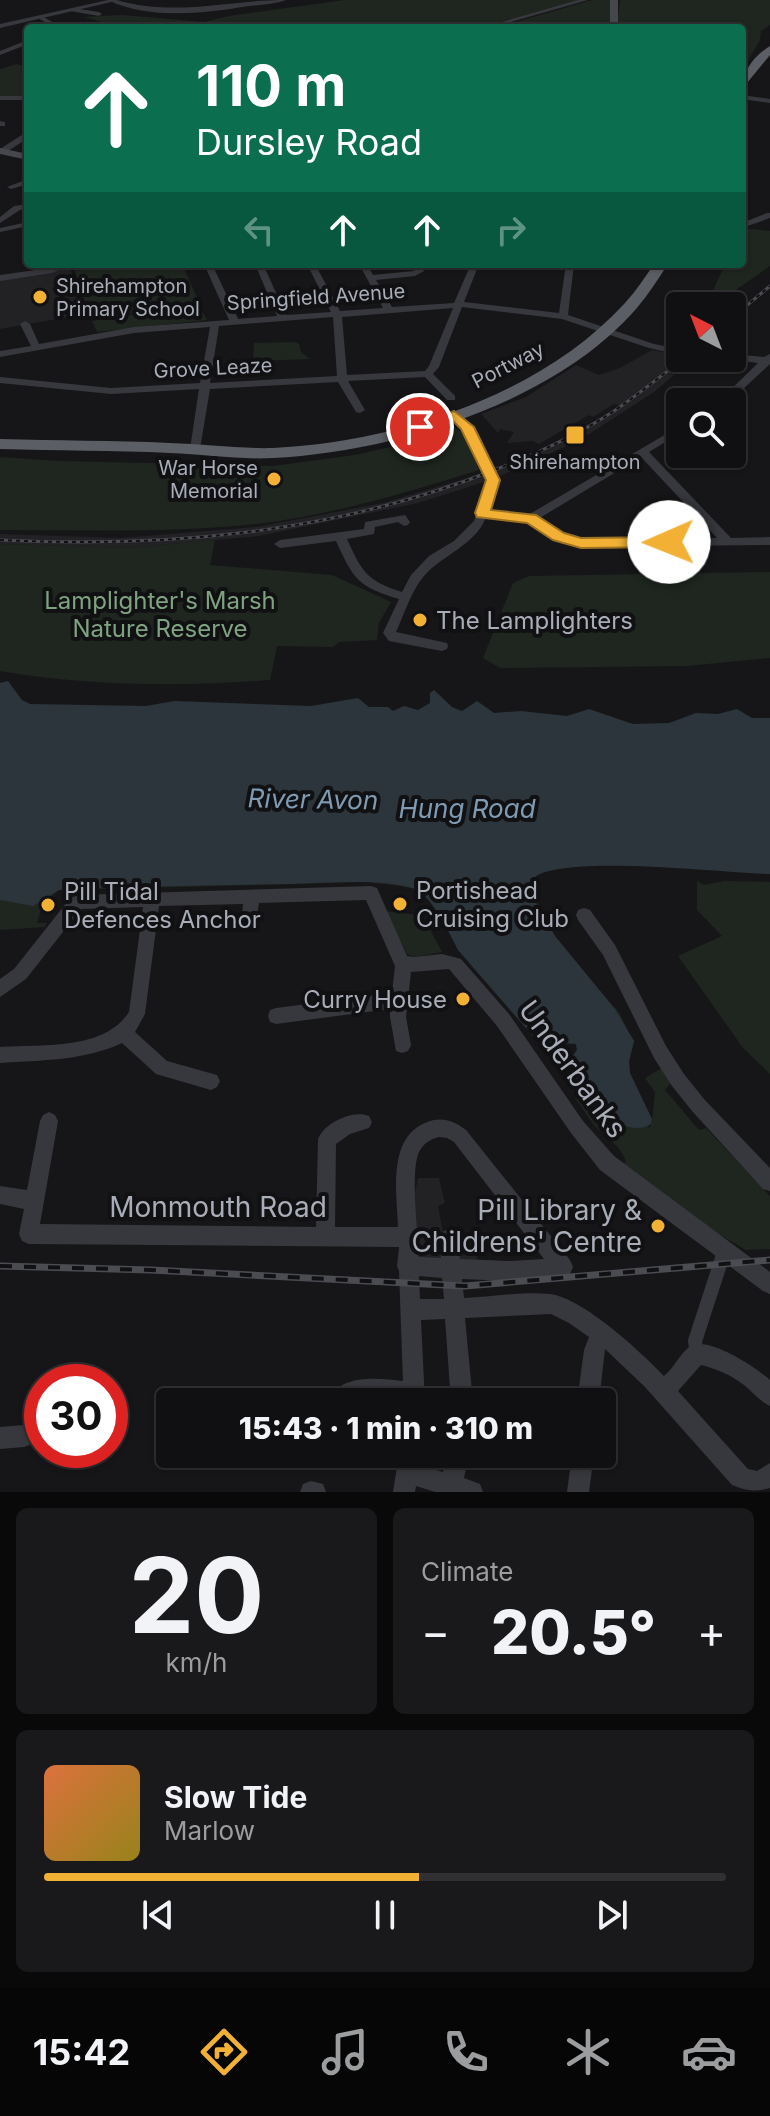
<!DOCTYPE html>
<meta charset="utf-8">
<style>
:root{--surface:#101012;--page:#19191b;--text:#f1f3f6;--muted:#9c9d9f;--line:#303032;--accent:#f2b134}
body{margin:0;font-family:Inter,sans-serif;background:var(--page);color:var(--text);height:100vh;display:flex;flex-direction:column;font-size:30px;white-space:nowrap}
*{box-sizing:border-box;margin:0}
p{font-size:26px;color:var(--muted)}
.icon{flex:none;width:44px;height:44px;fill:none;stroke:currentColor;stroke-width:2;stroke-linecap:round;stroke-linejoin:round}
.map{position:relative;height:1492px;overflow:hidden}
.drawer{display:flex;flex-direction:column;gap:16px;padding:16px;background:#09090a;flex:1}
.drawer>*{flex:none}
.guide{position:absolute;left:24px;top:24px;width:722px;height:244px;border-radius:8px;box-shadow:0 2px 6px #0004,0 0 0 2px var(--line);background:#0b6e4f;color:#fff;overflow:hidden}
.needle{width:52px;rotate:318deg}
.fabs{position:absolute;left:666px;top:292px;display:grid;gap:16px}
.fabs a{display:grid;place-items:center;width:80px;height:80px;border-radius:8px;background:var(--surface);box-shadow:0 2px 6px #0004,0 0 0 2px var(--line);font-size:40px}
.speed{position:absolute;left:24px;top:1364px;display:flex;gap:16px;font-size:40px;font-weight:700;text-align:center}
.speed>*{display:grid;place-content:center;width:104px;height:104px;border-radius:50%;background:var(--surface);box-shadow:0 2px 6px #0004,0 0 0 2px var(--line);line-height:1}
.speed .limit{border:12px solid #d22;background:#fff;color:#111}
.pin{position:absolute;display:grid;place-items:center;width:68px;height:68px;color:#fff;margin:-34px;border:4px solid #fff;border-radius:50%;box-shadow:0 2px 8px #0007}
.me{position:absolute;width:88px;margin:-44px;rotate:269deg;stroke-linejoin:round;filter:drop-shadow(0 0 6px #0008)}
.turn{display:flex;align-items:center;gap:28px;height:168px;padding:0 40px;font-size:36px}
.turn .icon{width:104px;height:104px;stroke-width:2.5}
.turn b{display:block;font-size:56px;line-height:68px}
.lanes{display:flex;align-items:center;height:76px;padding:0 40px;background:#0003;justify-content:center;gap:40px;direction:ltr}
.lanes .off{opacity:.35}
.big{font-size:60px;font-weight:800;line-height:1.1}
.drawer .card{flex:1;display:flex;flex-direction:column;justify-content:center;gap:12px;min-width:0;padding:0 28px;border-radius:12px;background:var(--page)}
.drawer .dial{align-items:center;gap:0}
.dial b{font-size:104px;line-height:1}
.song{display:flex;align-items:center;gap:24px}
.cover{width:96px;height:96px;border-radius:12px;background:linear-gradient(135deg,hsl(20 70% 55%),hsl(50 70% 35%))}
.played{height:8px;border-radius:4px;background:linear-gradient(90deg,var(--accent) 55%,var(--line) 55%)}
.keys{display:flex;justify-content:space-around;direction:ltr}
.heat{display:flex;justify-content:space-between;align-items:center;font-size:44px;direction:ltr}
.drawer .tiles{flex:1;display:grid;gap:16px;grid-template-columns:1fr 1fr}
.card:last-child{grid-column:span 2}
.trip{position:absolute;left:156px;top:1388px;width:460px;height:80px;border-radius:8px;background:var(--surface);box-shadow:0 2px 6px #0004,0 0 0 2px var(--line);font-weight:800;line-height:80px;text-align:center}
.tabs{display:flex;height:128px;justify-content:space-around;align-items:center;background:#060607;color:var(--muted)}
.tabs .icon{width:56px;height:56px}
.tabs .selected{color:var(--accent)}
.tabs b{font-size:36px;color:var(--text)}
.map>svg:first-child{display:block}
.built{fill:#222225}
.green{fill:#1e261f}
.water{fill:#2c353c}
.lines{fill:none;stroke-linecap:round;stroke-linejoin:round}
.pedestrian{stroke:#37383d;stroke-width:14}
.minor{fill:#37383d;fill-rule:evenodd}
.tertiary{fill:#37383d;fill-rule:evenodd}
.secondary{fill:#45474d;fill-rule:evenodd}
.trunk{fill:#5b5e65;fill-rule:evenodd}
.rail-far1-casing{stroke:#4a4c52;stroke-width:3}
.rail-casing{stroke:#4a4c52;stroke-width:7}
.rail-far1{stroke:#111113;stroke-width:2;stroke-dasharray:4;stroke-linecap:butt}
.rail{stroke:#111113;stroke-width:4;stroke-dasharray:12;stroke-linecap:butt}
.route{fill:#f2b134;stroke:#9d7322;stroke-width:2}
.poi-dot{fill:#f2b134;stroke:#111113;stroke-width:3}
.labels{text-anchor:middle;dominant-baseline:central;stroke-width:8;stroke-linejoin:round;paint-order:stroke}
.far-poi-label{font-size:20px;fill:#a8adb8;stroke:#111113;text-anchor:start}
.far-street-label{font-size:20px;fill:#a8adb8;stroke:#111113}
.park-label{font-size:24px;fill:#7fa381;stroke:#111113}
.poi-label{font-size:24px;fill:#a8adb8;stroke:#111113;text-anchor:start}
.water-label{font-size:26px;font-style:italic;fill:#7f9bb3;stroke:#111113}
.near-street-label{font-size:28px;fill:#a8adb8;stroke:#111113}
.near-poi-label{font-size:28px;fill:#a8adb8;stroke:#111113;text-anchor:end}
</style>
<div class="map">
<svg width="770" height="1492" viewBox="0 0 770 1492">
<rect width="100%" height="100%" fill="#161618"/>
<!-- built -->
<g class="built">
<polygon points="70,268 85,314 0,329 0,280"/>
<polygon points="652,350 680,355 680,358 694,358 654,392 580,440 500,476 497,469 567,438 620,406 614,404 593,417 589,415 539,444 533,441 507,443 514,432 500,429 498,433 481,414 526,397 576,365 599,375 620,368"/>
<polygon points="484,473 487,481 418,503 259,536 130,548 0,544 0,534 121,538 257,527 383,503"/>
<polygon points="418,1178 439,1178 445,1203 438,1206 443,1233 463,1235 471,1231 475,1236 478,1265 419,1260 414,1254 412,1207"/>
</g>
<!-- green -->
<g class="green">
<polygon points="344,0 581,0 477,28 122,28 84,17 122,15 204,22 229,16"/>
<polygon points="592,0 610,0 610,28 498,27"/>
<polygon points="620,0 770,0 770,25 761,31 760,40 742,71 742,28 617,28"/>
<polygon points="17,64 28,68 28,97 0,97 0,69"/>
<polygon points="742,228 770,231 770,266 713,306 706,306 725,264 742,264"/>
<polygon points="182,264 199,302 91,320 73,265"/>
<polygon points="198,304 207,320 97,332 92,321"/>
<polygon points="295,342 299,344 301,352 310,359 253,361 254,343"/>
<path d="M 455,428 C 469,435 473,455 479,470 C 403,494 325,517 246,525 C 163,533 82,530 0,530 L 0,457 L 59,461 L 273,466 L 355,455 L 404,444 Z"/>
<path d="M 215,540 L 210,565 L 332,575 L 391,602 L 379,623 L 377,640 L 339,642 L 333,647 L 277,646 L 270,680 C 183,687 86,686 0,671 L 0,544 L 130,548 Z"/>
<polygon points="770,572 770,658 687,666 500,668 483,658 513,583 529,576"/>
<path d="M 0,828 L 434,833 L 649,1126 L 647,1129 L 651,1125 L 645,1114 L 480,851 L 770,874 C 721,872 574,855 536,876 C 526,918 590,979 616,1009 C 624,1018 626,1031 634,1041 L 629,1061 L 630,1073 L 652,1122 L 655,1092 L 645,1078 L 663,1067 L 673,1080 L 665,1090 L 699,1130 L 706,1128 L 770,1196 L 770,1249 L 746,1250 L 712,1230 L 623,1165 L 626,1162 C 621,1145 606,1138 595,1126 C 588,1118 582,1107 575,1098 L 583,1095 L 576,1083 L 571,1058 L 577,1050 L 576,1044 L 564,1043 L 553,1049 L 546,1040 L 539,1043 L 458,950 C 453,938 431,897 420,891 C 406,885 384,885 369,882 L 59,890 L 43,903 L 37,923 L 47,923 L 45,927 L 0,930 Z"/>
<polygon points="697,881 704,885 724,881 770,882 770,1074 743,1048 678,956 722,936 697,910"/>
<polygon points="385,911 417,915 418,922 426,922 442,952 415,957 407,954"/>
</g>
<!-- water -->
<path class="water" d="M 8,681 L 22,700 L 30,704 L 146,706 L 174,701 L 311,706 L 358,698 L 369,707 L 388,707 L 393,711 L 404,706 L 418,710 L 430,703 L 430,693 L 434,690 L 452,707 L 462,711 L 477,701 L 494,713 L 521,711 L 567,716 L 589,709 L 633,724 L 669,723 L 696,713 L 718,714 L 737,709 L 752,718 L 770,718 L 770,874 C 719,873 574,855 536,876 L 533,889 L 536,904 L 555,936 L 615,1009 L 634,1041 L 629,1061 L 630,1073 L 652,1119 L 651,1124 C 630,1139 589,1109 578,1089 C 574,1080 575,1068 571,1058 L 577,1050 L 576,1044 L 564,1043 L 553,1049 L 546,1040 L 539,1043 L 458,950 C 453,939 430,895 418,890 C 387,878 326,883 291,884 C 222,885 153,887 84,888 L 59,890 L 33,906 L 0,900 L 0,683 Z"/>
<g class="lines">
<!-- pedestrian -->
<polyline class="pedestrian" points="697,1354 695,1341 725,1249"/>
<!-- minor -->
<g class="minor">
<path d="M 116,0 C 178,17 225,0 286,0 C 275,4 261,5 249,6 C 205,13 152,20 110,1 Z"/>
<polygon points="578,0 588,0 490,28 480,28"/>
<polygon points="72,8 99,12 102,14 99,16 70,11"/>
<polygon points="40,15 61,27 62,28 55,28 38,18"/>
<polygon points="28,40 28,44 0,55 0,51"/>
<polygon points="742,95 770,99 770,103 742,99"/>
<rect x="0" y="96" width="28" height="4"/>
<polygon points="0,121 5,122 5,126 0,126"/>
<polygon points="25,133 28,133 28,138 5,153 0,153 0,149"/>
<polygon points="28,179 28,184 11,189 7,187"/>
<polygon points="28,204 28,208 20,210 0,223 0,217 14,206"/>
<polygon points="767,213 770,213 770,218 742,228 742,223"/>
<polygon points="28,222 28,226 0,232 0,228"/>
<polygon points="60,264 72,264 52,273 0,281 0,275 50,268"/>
<path d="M 204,264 L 212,264 L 238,319 L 277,316 L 255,264 L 263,264 L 286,315 L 331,312 L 307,264 L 315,264 L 340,311 L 383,308 L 359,264 L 367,264 L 373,275 L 413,271 L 415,270 L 414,264 L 422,264 L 424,271 L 415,276 L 376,280 L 392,307 L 454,303 L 471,264 L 479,264 L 464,302 L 559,313 L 566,264 L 574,264 L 568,315 L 654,344 L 680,349 L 680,355 L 649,348 L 562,319 L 462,307 L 439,367 L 433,374 L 455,396 L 455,400 L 447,400 L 425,377 L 348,381 L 365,410 L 360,413 L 356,412 L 338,382 L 210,389 L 200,449 L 195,452 L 190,449 L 199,389 L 111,394 L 0,383 L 0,377 L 111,388 L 200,383 L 210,327 L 134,333 L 0,357 L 0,351 L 31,346 L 20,324 L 25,321 L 30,324 L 39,344 L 134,327 L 229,320 ZM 453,308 L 429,366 L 425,371 L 347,375 L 342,317 ZM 333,317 L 337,376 L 210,383 L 219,326 Z"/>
<polygon points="732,354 764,357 770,354 770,364 729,402 718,402 758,363 729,359 732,358"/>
<path d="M 454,412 L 458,413 L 474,430 L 499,480 L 489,510 L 528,515 L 680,426 L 680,433 L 649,452 L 731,538 L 770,537 L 770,545 L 581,547 L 554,540 L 527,522 L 486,517 C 476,545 442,555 424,576 C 411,591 404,615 396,632 L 447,643 L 448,646 L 447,649 L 442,651 L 389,641 L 383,633 L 399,599 C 357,586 354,580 336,541 L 280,548 L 274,544 L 280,540 L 364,529 L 365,522 L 405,515 L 410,522 L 408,525 L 404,526 L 398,522 L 375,527 L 374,534 L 347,539 C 362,572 367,581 402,592 L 411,575 L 429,556 L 454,541 L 474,521 L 487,480 L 464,431 L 449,415 ZM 641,457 L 717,538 L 581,539 L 562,534 L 538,519 Z"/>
<path d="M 371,886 L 377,888 L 407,956 L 414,957 L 442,954 L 461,959 L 509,1014 L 583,1121 L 614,1156 L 770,1272 L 770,1294 L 763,1291 L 600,1170 L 571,1133 L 497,1026 L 449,969 L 411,972 L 406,1017 L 411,1045 L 408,1051 L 402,1053 L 396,1051 L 390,1017 L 390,1009 L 276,1024 L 270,1022 L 268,1016 L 270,1010 L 276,1008 L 392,993 L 395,966 L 366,900 L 259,903 L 256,921 L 250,923 L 244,921 L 242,916 L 243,904 L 159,906 L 145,1014 L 135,1032 L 167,1061 L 217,1075 L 220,1081 L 217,1087 L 211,1090 L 156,1074 L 122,1043 C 83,1061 42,1060 0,1063 L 0,1047 C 41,1044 104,1051 129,1012 L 143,907 L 81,909 L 26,979 L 0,997 L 0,979 L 14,969 L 71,897 L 77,895 Z"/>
<polygon points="584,908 590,910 615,945 666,1046 684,1074 704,1099 770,1168 770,1191 763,1189 692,1111 672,1086 654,1058 603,955 578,920 576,915 578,910"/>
<path d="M 49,1112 L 55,1115 L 58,1121 L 40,1224 L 316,1227 L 318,1139 C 324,1123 353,1109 369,1116 L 372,1122 L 369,1128 L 350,1134 L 336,1144 L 335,1227 L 398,1227 C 397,1194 387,1139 425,1123 C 440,1116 453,1120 466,1130 L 570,1260 L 573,1267 L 570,1274 L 563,1277 L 510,1281 L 462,1279 L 464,1298 C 490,1297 525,1291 550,1294 C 583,1298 641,1352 664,1376 C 674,1368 679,1355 689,1347 C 706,1334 757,1368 770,1380 L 770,1406 C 759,1401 753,1392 744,1385 C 731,1375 717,1369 701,1365 L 678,1391 L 748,1469 L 757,1471 L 770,1463 L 770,1488 C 755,1492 746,1491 732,1485 L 645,1387 L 605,1349 L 599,1402 L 577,1402 L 584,1350 L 589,1337 L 569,1323 L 551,1314 L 465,1318 L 473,1402 L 451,1402 L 445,1319 L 421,1320 L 425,1402 L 374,1399 L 327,1402 C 339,1373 378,1378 403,1381 L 399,1271 L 397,1266 L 399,1247 L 29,1244 L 22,1241 L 19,1234 L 24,1209 L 0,1204 L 0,1186 L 27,1190 L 40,1121 L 43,1115 ZM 439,1137 L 447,1138 L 454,1142 L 544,1259 L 510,1261 L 460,1259 L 456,1232 L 449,1229 L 442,1232 L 439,1239 L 441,1258 L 419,1257 C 418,1233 410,1172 419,1152 C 423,1144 430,1139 439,1137 ZM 419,1276 L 442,1278 L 444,1299 L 420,1299 Z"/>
<polygon points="24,1425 32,1428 35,1436 32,1444 24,1447 0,1449 0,1427"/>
<polygon points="399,1454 421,1454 419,1465 443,1472 447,1454 469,1454 464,1478 480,1484 483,1492 435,1492 416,1486 415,1492 393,1492"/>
<polygon points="572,1454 594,1454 589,1492 567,1492"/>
<polygon points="311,1481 323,1484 326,1492 300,1492 303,1484"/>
</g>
<!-- tertiary -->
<polygon class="tertiary" points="108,0 120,0 0,28 0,24"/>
<!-- secondary -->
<g class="secondary">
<rect x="610" y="0" width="8" height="28"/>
<polygon points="0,148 28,154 28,160 0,154"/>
</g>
<!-- trunk -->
<g class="trunk">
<path d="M 770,46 L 770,55 L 742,89 C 742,71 755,55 770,46 Z"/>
<path d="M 654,264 L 668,264 C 658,279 648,295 636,309 C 554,403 394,452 273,458 C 239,460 204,454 170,453 C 113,450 57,451 0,449 L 0,439 C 57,441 113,440 170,443 C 204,444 239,449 273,448 C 396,442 540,396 625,303 C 636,291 645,277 654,264 Z"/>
</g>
<!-- rail-far1 casing -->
<g class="rail-far1-casing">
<g id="rail-far1">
<polyline points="732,318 770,286"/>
<path d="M 0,540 C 170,548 337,533 497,469 C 538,453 580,434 617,409 C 640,393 662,375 685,358"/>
</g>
</g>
<!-- rail casing -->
<g class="rail-casing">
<polyline id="rail" points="0,1266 151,1270 465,1286 770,1260"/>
</g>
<!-- rail-far1 -->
<use href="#rail-far1" class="rail-far1"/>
<!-- rail -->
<use href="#rail" class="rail"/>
</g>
<!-- route -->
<polygon class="route" points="454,411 474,427 500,480 491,510 536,515 564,533 581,538 669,537 677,542 669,547 581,548 553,540 527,523 477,517 475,513 486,480 461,429 452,420 420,431 413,427"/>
<!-- markers -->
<g class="poi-dot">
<circle cx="40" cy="297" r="8"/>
<rect x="565" y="425" width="20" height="20" rx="4"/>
<circle cx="274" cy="479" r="8"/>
<circle cx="420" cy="620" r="8"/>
<circle cx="400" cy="904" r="8"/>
<circle cx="48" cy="905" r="8"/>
<circle cx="463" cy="999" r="8"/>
<circle cx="658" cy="1226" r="8"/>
</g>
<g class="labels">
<!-- far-poi labels -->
<g class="far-poi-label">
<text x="56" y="286">Shirehampton<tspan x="56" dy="23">Primary School</tspan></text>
<text x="575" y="462" text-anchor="middle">Shirehampton</text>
<text x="258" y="468" text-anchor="end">War Horse<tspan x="258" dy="23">Memorial</tspan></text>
</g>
<!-- far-street labels -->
<g class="far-street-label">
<text transform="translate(316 297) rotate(-4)">Springfield Avenue</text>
<text transform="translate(508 365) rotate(-27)">Portway</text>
<text transform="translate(213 368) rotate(-3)">Grove Leaze</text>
</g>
<!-- park labels -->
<g class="park-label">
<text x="160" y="600">Lamplighter's Marsh<tspan x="160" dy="28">Nature Reserve</tspan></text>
</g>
<!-- poi labels -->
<g class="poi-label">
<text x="436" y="620">The Lamplighters</text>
<text x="416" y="890">Portishead<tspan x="416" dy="28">Cruising Club</tspan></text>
<text x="64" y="891">Pill Tidal<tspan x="64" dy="28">Defences Anchor</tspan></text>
<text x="447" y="999" text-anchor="end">Curry House</text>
</g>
<!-- water labels -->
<g class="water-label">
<text transform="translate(313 799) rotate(1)">River Avon</text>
<text x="467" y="808">Hung Road</text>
</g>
<!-- near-street labels -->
<g class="near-street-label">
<text transform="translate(573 1069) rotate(54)">Underbanks</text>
<text x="218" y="1207">Monmouth Road</text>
</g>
<!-- near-poi labels -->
<g class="near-poi-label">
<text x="642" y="1210">Pill Library &amp;<tspan x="642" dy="32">Childrens' Centre</tspan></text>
</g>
</g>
</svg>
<div class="fabs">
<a><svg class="needle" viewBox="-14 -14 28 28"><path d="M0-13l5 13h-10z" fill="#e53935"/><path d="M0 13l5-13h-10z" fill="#9c9d9f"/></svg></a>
<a><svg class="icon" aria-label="search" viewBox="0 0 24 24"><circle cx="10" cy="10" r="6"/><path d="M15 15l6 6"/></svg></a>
</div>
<div class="speed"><div class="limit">30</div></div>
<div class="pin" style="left:420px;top:427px;background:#d93025"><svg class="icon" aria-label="arrive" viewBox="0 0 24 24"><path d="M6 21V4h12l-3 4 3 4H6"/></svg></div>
<svg class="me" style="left:669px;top:542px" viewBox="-20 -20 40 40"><circle r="19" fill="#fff"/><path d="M0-13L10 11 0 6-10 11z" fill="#f2b134"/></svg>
<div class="trip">15:43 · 1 min · 310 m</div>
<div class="guide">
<div class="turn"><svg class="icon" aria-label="ahead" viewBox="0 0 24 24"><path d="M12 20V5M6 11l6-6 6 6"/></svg><div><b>110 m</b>Dursley Road</div></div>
<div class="lanes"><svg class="icon off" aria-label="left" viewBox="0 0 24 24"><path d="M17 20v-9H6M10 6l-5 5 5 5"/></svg><svg class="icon" aria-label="ahead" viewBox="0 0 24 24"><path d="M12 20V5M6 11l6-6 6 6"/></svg><svg class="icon" aria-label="ahead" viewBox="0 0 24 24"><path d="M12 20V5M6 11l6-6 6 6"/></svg><svg class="icon off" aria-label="right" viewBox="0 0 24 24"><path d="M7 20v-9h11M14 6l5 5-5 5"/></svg></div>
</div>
</div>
<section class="drawer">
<div class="tiles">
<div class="card dial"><b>20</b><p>km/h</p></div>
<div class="card"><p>Climate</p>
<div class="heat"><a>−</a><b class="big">20.5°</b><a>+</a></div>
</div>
<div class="card">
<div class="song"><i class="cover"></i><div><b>Slow Tide</b><p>Marlow</p></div></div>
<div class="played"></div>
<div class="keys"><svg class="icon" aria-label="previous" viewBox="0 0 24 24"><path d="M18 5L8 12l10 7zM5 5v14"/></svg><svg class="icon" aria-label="pause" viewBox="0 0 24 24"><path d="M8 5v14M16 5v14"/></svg><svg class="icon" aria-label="next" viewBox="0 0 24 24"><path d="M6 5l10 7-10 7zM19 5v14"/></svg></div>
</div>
</div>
</section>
<nav class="tabs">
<b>15:42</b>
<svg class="icon selected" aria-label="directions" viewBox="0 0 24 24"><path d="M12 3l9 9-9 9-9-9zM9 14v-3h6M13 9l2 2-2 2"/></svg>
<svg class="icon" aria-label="music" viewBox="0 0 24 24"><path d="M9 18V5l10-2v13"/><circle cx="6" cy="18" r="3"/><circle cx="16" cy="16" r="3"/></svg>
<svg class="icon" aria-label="phone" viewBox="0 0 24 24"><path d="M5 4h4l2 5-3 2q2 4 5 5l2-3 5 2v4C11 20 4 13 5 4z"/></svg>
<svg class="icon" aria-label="climate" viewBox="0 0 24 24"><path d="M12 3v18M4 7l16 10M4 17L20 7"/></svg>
<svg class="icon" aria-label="car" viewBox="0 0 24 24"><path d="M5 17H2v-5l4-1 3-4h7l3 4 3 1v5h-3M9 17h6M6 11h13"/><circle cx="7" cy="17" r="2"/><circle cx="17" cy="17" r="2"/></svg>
</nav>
